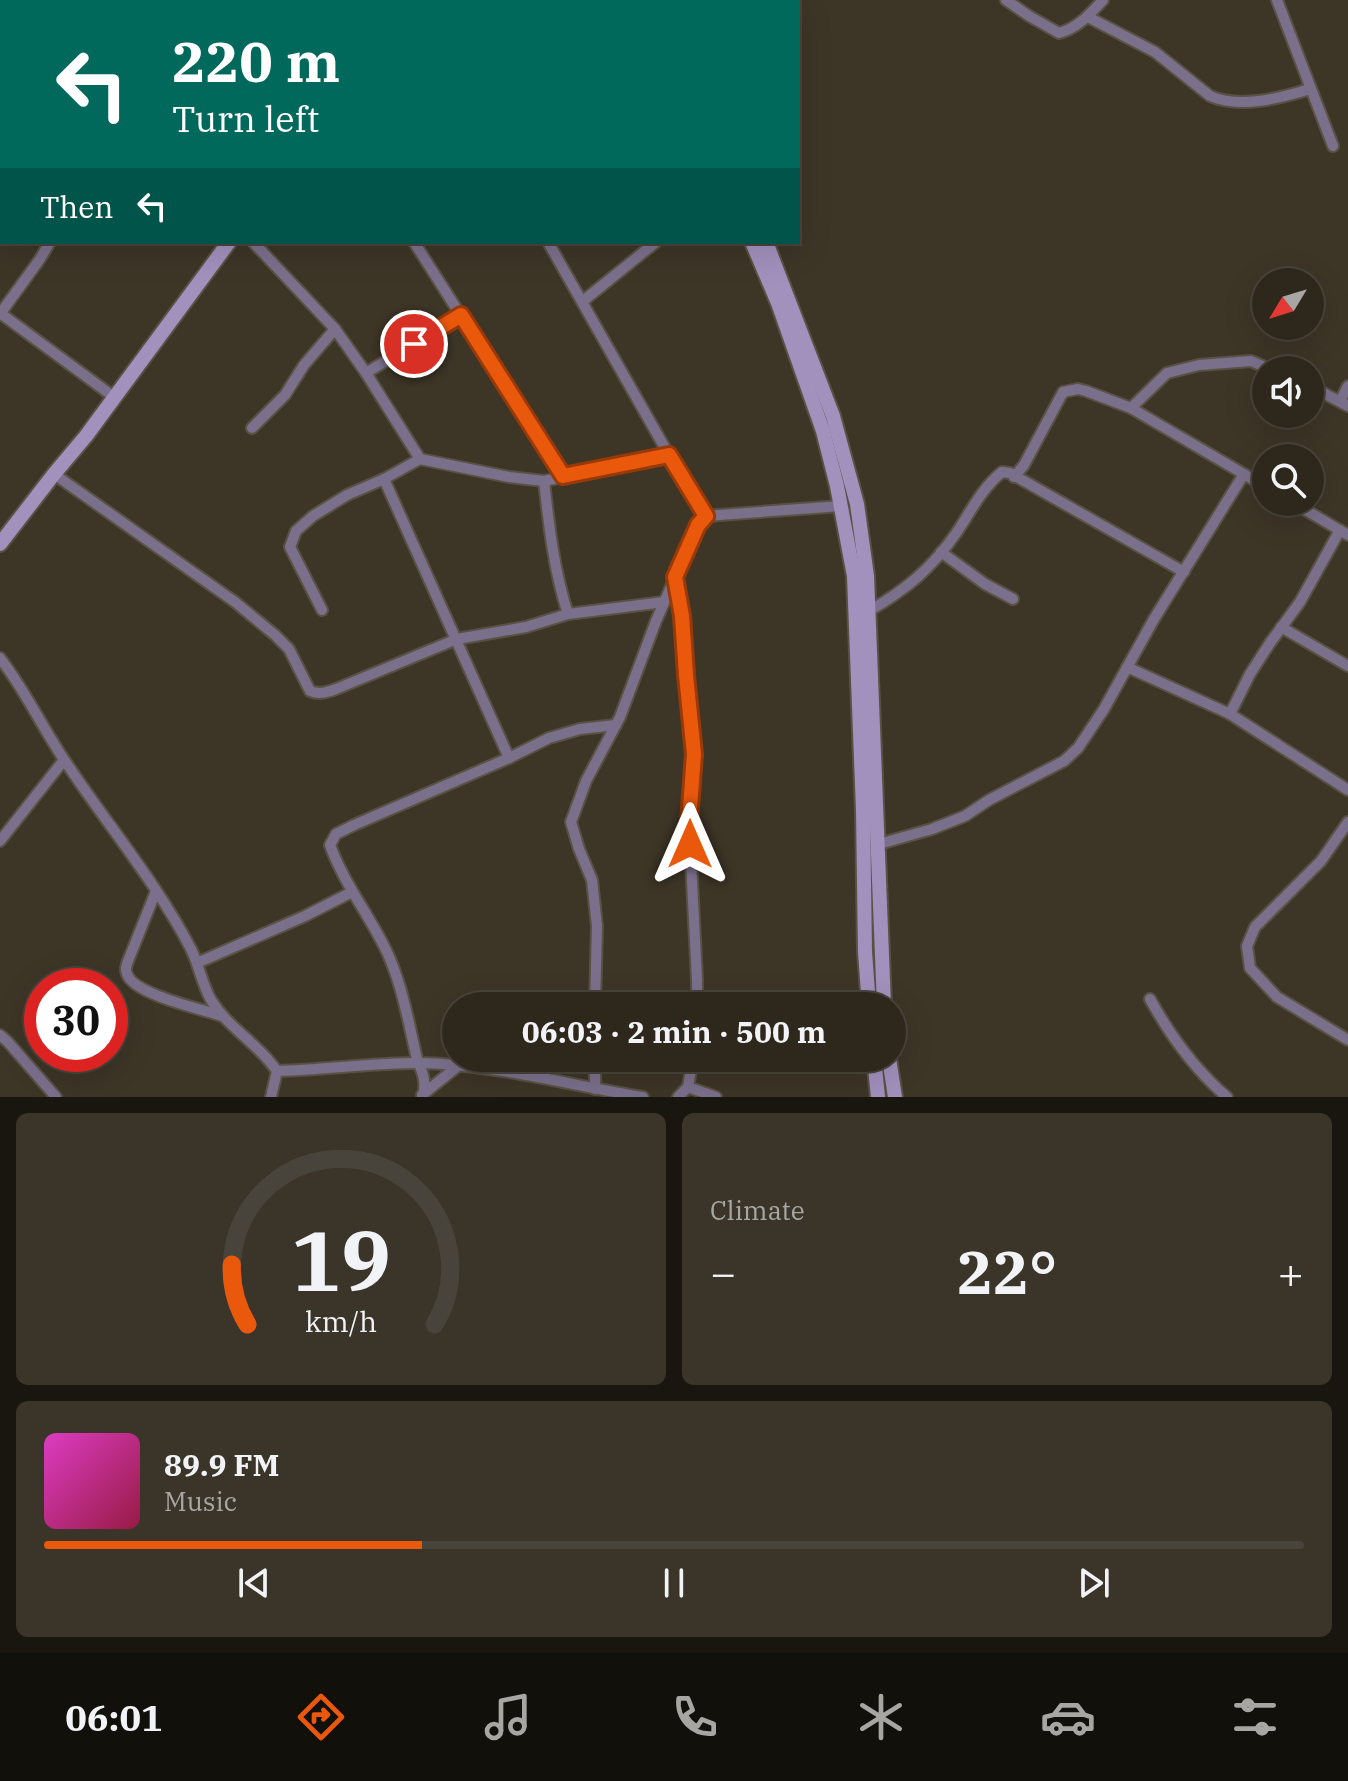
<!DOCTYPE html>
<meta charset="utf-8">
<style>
:root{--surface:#2e281c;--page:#3a3429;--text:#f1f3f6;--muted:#a7a6a3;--line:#49443b;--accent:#ea580c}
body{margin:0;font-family:"IBM Plex Serif",serif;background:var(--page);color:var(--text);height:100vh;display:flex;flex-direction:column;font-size:30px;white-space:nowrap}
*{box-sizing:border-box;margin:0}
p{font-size:26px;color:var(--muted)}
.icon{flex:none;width:44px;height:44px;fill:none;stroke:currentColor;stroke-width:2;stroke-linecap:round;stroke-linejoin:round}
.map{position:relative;height:1097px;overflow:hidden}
.side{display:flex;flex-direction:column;gap:16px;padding:16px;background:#19160f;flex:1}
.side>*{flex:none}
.guide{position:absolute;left:0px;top:0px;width:800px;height:244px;box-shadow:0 8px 32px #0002,0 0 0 2px var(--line);background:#00695c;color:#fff;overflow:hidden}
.needle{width:52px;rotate:232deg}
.buttons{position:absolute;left:1252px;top:268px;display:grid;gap:16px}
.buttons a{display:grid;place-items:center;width:72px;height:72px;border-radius:50%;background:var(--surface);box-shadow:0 8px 32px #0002,0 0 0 2px var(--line);font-size:40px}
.speed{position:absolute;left:24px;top:968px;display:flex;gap:16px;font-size:40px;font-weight:700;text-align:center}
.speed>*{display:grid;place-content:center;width:104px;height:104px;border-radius:50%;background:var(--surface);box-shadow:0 8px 32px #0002,0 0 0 2px var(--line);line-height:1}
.speed .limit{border:12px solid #d22;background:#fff;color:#111}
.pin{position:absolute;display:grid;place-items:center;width:68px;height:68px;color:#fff;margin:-34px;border:4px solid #fff;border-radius:50%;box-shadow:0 2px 8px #0007}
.me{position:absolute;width:88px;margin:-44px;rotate:0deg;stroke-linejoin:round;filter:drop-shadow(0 0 6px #0008)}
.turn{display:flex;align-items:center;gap:28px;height:168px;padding:0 40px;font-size:36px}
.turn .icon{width:104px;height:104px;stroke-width:2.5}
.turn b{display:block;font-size:56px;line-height:68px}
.then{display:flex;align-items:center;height:76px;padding:0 40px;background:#0003;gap:16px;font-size:30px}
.big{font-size:60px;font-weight:800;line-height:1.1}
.side .card{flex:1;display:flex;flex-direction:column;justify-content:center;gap:12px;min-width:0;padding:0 28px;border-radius:12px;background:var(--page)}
.side .dial{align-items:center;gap:0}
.dial svg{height:208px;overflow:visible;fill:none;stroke:var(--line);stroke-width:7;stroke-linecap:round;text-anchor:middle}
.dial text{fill:var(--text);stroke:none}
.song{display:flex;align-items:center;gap:24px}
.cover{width:96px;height:96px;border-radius:12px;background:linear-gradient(135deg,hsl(310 70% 55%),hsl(340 70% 35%))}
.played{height:8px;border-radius:4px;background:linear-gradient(90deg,var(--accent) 30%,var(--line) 30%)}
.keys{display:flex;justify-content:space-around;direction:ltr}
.heat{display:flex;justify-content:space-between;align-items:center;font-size:44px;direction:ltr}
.side .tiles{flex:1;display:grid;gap:16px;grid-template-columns:1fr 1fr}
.card:last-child{grid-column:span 2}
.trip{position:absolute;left:442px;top:992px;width:464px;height:80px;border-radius:40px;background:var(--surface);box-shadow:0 8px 32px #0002,0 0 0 2px var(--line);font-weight:800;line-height:80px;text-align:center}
.tab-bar{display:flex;height:128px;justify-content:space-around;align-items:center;background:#12100b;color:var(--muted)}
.tab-bar .icon{width:56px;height:56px}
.tab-bar .on{color:var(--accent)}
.tab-bar b{font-size:36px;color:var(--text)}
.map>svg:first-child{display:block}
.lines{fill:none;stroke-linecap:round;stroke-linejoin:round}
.street-casing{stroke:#595244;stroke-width:14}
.secondary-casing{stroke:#595244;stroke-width:18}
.primary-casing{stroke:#595244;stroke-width:20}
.street{stroke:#7b708c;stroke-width:10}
.secondary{stroke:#a290bd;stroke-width:14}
.primary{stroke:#c0a9e2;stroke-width:16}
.route-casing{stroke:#983908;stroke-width:20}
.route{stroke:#ea580c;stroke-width:14}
</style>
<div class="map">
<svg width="1348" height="1097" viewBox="0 0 1348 1097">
<rect width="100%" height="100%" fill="#3d3526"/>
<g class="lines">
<!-- street casing -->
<g class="street-casing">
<g id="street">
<path d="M 1006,0 L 1029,16 L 1059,33 C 1078,28 1090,14 1103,0"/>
<polyline points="1277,0 1333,146"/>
<polyline points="44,2 44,0"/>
<path d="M 1088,17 L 1155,52 L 1210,96 C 1240,109 1281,98 1310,89"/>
<polyline points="0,207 2,207"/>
<polyline points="253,242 335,329 366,373 420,459"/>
<polyline points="414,242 563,476"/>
<polyline points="548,242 669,455 706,516"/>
<polyline points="583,301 656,242"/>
<polyline points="0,313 114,397"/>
<polyline points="0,314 40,259 50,242"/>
<polyline points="366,373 461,315"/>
<polyline points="1310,386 1348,406"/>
<polyline points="1340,401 1348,386"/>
<polyline points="1131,408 1167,373 1199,365 1251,361 1272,370"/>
<polyline points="252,428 285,395 304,365 335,329"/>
<path d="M 54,474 L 235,602 L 275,635 L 289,649 L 310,691 C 319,695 328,692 336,689 L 457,639 L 526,627 L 568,614 C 554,571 549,526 544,481"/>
<polyline points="1014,477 1024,465 1063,392 1078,389 1086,391 1131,408 1266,487"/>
<polyline points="384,479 509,758"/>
<polyline points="1292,502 1348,535"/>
<polyline points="941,552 985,584 1013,599"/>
<polyline points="675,579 682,616 694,754 689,821 697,980 697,1006"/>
<polyline points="322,610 290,547 296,531 313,516 347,495 384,479 420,459 509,477 544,481 669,455"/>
<path d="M 869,611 C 907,589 932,568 957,532 C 971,511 982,488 1002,472 L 1010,473 L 1184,572"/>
<polyline points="568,614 664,602"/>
<polyline points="1281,627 1348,666"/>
<path d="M 0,658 C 25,690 42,727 65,761 C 106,823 157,883 191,949 C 199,965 202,984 211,1000 C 228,1028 258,1043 277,1071 L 271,1097"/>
<polyline points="1127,667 1230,714 1348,790"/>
<polyline points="1230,714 1250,674 1270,643 1300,602 1340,530"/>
<polyline points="1348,822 1321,861 1255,927 1247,946 1250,968 1277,997 1348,1040"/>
<polyline points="0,841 64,760"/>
<polyline points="879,844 932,829 965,816 989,800 1064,761 1078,748 1104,709 1154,619 1244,474"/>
<path d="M 156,891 L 128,961 C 126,967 125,969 127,974 C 133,994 201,1009 222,1016"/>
<polyline points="197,963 305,916 352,892"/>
<path d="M 1150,999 C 1171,1037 1194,1069 1227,1097"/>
<polyline points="595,1006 597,926 592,880 579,849 571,822 586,781 620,717 656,621 698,525 706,516 841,506"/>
<polyline points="0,1035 8,1042 56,1097"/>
<path d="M 277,1071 C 324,1070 371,1063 418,1063 C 494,1064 568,1085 643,1097"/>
<polyline points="688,1087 693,1058"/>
<polyline points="595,1089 595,1058"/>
<path d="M 424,1091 C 426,1072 418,1068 415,1050 C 407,1015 400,976 383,944 C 366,911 343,881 330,845 L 336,834 L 354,825 L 509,758 L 549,738 L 580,729 L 616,725"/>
<polyline points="422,1095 458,1066"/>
<polyline points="678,1097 688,1087 716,1097"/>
</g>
</g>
<!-- secondary casing -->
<g class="secondary-casing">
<g id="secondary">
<polyline points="652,0 652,2"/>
<polyline points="668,0 668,2"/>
<polyline points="406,2 408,0"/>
<polyline points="752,242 778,303 823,431 837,486 854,576 863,810 865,952 869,1006"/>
<polyline points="766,242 833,416 857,504 867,576 884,1006"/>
<polyline points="0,544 54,474 86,436 229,242"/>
<polyline points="874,1058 878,1097"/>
<polyline points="889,1058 895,1097"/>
</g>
</g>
<!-- primary casing -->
<g class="primary-casing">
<g id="primary">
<polyline points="271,2 285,0"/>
<polyline points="335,2 341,0"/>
<polyline points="0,4 2,4"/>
<polyline points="0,18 2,18"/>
</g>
</g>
<!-- street -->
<use href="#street" class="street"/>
<!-- secondary -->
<use href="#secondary" class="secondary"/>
<!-- primary -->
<use href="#primary" class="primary"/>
</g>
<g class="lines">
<!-- route casing -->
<g class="route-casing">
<polyline id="route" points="414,344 461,315 563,476 669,455 706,516 698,525 675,577 682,616 686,675 694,754 689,821 690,844"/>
</g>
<!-- route -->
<use href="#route" class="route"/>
</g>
</svg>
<div class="buttons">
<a><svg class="needle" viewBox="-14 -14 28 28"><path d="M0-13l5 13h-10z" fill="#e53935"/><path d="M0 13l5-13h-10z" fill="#a7a6a3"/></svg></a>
<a><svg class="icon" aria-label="sound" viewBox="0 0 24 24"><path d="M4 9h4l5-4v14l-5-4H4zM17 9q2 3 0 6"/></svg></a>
<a><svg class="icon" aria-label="search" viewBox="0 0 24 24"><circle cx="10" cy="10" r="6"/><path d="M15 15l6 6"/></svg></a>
</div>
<div class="speed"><div class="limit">30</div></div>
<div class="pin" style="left:414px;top:344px;background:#d93025"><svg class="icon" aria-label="arrive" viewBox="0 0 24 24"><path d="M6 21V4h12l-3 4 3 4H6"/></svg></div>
<svg class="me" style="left:690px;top:844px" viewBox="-20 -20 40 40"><path d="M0-17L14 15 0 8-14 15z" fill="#ea580c" stroke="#fff" stroke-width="4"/></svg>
<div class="trip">06:03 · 2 min · 500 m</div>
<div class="guide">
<div class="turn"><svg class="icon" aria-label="left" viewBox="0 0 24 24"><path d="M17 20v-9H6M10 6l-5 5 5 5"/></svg><div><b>220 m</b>Turn left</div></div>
<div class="then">Then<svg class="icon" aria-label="left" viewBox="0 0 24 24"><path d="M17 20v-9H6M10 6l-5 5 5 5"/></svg></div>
</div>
</div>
<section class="side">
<div class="tiles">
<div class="card dial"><svg viewBox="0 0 100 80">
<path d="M14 69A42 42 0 1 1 86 69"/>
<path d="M14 69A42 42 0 0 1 8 46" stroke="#ea580c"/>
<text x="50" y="56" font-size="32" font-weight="700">19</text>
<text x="50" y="72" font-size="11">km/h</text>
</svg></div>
<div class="card"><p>Climate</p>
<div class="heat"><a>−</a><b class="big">22°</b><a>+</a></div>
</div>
<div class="card">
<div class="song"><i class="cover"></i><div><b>89.9 FM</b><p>Music</p></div></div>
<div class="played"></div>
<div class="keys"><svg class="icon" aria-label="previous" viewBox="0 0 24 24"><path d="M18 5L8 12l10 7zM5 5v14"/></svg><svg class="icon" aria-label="pause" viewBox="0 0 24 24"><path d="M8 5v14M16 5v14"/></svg><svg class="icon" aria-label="next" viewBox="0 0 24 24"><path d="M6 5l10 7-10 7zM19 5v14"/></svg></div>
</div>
</div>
</section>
<nav class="tab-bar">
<b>06:01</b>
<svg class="icon on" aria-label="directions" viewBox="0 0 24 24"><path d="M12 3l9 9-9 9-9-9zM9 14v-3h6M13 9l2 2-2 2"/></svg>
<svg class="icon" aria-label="music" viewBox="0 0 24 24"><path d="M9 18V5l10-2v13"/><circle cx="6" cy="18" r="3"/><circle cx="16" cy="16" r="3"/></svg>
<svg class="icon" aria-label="phone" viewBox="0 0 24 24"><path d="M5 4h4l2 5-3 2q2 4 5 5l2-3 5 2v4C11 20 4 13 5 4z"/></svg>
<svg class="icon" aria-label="climate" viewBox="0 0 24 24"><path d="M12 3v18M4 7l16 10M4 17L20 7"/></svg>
<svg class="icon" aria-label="car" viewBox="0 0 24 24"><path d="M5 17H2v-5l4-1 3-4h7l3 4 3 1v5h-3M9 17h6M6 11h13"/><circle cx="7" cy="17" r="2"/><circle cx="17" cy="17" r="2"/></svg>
<svg class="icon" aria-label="filters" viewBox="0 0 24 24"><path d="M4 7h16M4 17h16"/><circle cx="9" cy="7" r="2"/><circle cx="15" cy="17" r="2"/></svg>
</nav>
